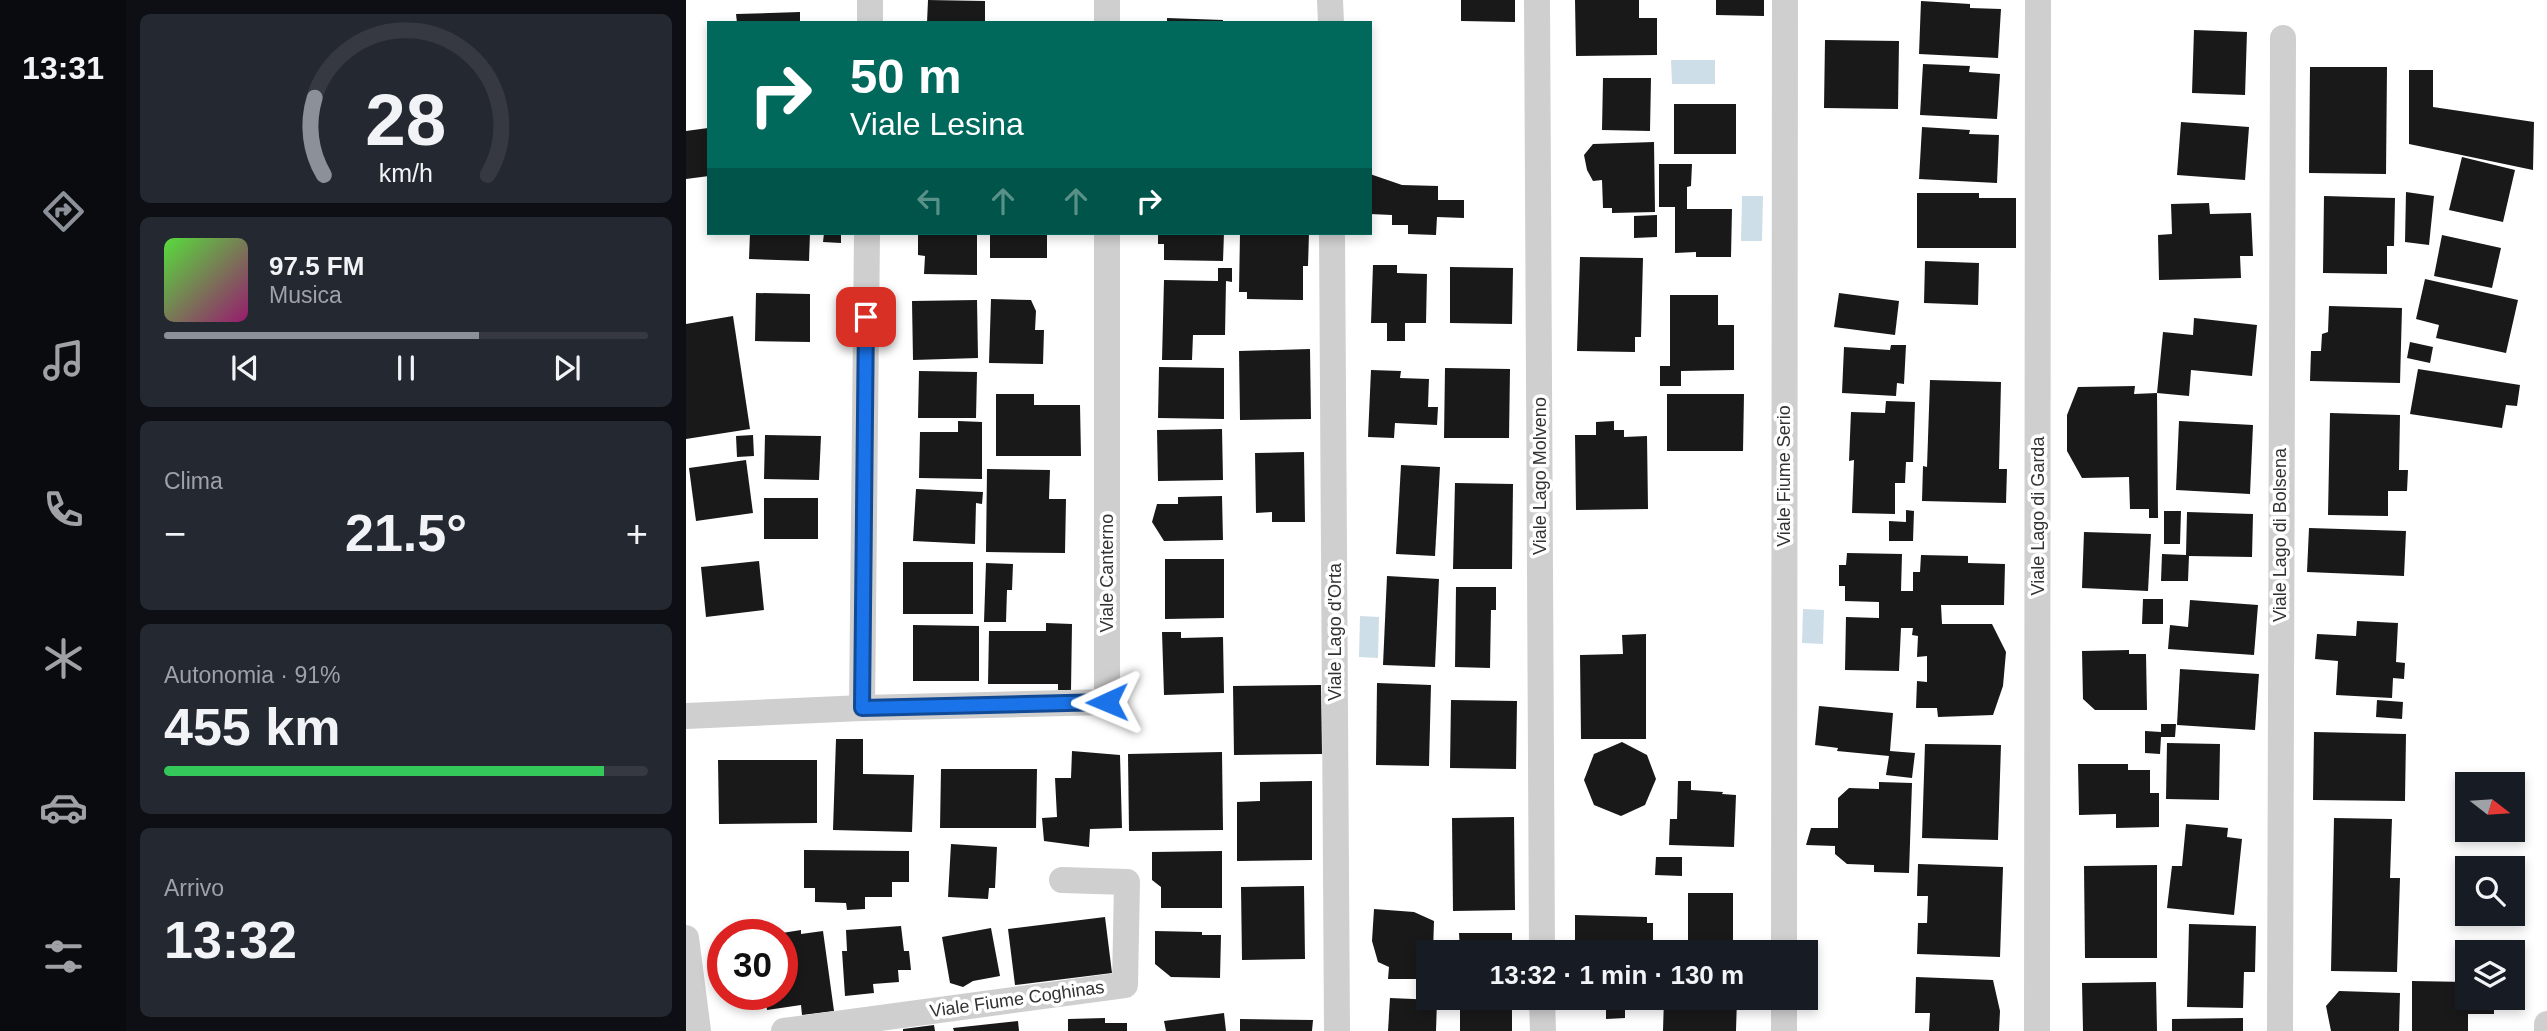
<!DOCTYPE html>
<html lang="it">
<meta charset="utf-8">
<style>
:root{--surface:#171b24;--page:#242831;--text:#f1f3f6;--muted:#9ea1a6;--line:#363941;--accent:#8c9099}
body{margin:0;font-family:Helvetica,sans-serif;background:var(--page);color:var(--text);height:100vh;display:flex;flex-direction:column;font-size:26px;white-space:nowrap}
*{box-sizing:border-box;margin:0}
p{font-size:23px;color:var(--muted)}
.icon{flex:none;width:38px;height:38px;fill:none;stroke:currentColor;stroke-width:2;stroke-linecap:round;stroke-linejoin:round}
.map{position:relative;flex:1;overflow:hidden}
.panel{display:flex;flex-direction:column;gap:14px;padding:14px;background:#0d0f14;width:560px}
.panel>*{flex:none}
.guide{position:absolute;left:21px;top:21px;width:665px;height:214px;border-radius:0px;box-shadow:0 4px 10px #0003;background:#00695c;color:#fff;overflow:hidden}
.needle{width:46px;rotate:107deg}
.tools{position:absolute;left:1769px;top:772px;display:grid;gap:14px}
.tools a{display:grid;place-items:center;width:70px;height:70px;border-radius:0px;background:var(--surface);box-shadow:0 4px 10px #0003;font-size:35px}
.speed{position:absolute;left:21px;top:919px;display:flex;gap:14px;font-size:35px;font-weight:700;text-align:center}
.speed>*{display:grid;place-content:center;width:91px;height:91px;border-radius:50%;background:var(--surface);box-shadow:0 4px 10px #0003;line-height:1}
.speed .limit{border:10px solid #d22;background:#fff;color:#111}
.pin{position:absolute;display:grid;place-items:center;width:60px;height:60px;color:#fff;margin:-30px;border-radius:14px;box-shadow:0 4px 10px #0006}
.me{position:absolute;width:77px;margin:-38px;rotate:269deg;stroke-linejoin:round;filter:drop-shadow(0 0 5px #0008)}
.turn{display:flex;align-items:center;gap:24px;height:147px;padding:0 28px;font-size:32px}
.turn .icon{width:91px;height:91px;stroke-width:2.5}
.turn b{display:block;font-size:49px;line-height:60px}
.lanes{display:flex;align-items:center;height:66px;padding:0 28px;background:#0003;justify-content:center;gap:35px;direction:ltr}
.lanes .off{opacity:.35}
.big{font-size:52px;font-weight:700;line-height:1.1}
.panel .tile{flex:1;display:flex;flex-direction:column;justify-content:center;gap:10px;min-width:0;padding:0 24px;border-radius:10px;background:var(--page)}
.panel .dial{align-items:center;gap:0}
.dial svg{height:182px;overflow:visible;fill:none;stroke:var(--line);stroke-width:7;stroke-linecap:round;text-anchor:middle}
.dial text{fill:var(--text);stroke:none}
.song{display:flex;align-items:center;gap:21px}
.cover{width:84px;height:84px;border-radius:10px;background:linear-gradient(135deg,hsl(110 70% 55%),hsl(320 70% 35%))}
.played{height:7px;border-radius:4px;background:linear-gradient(90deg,var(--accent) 65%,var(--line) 65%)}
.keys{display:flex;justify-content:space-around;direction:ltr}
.heat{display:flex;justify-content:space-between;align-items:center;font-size:38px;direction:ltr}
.charge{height:10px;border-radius:5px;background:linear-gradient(90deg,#34c759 91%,var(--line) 0)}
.trip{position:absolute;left:730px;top:940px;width:402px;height:70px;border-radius:0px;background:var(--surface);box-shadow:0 4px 10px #0003;font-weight:700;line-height:70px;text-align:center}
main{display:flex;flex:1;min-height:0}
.menu{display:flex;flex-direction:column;width:126px;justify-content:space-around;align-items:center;background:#090b0e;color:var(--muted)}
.menu .icon{width:49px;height:49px}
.menu .active{color:var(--accent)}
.menu b{font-size:32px;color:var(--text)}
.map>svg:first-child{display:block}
.water{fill:#cddee8}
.building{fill:#191919}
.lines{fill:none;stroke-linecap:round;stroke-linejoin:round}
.minor{stroke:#cfcfcf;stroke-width:26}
.route-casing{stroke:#114b97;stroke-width:18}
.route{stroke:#1a73e8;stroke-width:12}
.labels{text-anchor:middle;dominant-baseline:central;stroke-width:7;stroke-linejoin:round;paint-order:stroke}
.street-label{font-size:18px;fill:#323232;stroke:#fff}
</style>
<main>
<nav class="menu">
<b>13:31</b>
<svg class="icon active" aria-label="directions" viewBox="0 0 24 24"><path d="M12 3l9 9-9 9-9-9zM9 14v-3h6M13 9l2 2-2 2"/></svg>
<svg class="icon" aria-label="music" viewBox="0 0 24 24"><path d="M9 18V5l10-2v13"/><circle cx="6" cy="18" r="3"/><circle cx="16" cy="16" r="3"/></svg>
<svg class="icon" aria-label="phone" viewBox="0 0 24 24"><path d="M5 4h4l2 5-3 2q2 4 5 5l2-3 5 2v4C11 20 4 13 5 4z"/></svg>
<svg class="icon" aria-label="climate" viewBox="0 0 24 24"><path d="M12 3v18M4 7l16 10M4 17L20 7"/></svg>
<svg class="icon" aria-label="car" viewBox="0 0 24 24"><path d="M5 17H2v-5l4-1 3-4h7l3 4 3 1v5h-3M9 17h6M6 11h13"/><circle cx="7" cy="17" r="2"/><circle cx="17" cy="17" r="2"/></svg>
<svg class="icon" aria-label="filters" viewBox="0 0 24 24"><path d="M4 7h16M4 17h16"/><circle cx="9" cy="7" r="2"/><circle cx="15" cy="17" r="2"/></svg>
</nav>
<section class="panel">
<div class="tile dial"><svg viewBox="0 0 100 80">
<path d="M14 69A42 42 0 1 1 86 69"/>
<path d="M14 69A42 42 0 0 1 10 35" stroke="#8c9099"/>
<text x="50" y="56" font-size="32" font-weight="700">28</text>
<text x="50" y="72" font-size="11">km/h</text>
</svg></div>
<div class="tile">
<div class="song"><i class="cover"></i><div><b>97.5 FM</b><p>Musica</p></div></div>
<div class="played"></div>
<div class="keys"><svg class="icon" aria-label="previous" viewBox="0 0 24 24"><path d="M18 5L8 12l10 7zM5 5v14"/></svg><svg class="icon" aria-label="pause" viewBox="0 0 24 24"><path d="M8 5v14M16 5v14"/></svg><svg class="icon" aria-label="next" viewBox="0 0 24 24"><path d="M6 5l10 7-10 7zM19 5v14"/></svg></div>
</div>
<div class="tile"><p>Clima</p>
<div class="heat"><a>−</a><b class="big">21.5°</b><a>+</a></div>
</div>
<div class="tile"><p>Autonomia · 91%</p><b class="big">455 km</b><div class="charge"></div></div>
<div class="tile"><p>Arrivo</p><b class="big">13:32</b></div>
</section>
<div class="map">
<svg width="1861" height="1031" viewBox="0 0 1861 1031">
<rect width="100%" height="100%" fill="#fff"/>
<!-- water -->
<g class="water">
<polygon points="985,60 1029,60 1029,84 986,84"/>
<polygon points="1056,196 1077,196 1076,241 1055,241"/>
<polygon points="1117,609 1138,610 1137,644 1116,643"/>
<polygon points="674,616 693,617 692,658 673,657"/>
</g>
<!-- building -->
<g class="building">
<polygon points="242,0 299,1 299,23 241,23"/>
<polygon points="775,0 829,0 829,22 775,21"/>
<polygon points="889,0 953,0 953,18 971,18 971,55 890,56"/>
<polygon points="1030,0 1078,0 1078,16 1030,15"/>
<polygon points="1235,1 1284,4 1284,8 1315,9 1312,58 1233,54"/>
<polygon points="114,12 114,23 51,23 50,14"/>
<polygon points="481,18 537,20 537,23 481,23"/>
<polygon points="1508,30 1561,32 1559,95 1506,93"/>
<polygon points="1139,40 1213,41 1212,109 1138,108"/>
<polygon points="1237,64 1284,66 1283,72 1314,74 1311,119 1234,115"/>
<polygon points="1624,67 1701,67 1700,174 1623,173"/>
<polygon points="1723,70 1747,70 1747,107 1848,122 1847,170 1723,144"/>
<polygon points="917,78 965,78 964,131 916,130"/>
<rect x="988" y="104" width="62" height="50"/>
<polygon points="1495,122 1563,127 1559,180 1491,175"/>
<polygon points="1236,127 1284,130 1283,134 1313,135 1311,183 1233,179"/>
<polygon points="22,128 23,176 0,179 0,131"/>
<polygon points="968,142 969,212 926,213 926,208 917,208 916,180 907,181 901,170 898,155 907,144"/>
<polygon points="1776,157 1829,170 1817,222 1763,210"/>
<polygon points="973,164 1006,164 1005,186 1001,187 1001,209 1046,209 1045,257 1010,257 1010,252 989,253 989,207 973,207"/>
<polygon points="684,174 716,185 752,186 752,200 778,200 778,218 751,217 750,235 722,234 722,225 706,225 706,215 684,214"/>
<polygon points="1720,192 1748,196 1743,245 1719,242"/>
<polygon points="1231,193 1293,193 1293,198 1330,198 1330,248 1231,248"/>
<polygon points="1638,196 1709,198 1708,246 1701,246 1701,274 1637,273"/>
<polygon points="1523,203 1524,214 1565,213 1567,256 1554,256 1555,278 1473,280 1472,235 1486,234 1485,204"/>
<polygon points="971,215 971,237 948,238 948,216"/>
<polygon points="64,233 124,233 123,261 63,259"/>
<polygon points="138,233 155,233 155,243 137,242"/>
<polygon points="232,233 291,233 291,275 238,274 239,256 232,255"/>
<rect x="304" y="233" width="57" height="25"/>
<polygon points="472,233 538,233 537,261 478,260 478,244 472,244"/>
<polygon points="554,233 623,233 622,266 617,266 617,300 561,299 561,292 553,292"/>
<polygon points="1756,235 1815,248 1806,288 1748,276"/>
<polygon points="894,257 957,258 955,337 949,337 949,352 891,351"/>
<polygon points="1239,261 1293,263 1292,305 1238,303"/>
<polygon points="687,265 711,265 711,273 741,274 740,323 719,323 719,341 701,341 701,323 685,323"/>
<polygon points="764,267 827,268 826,324 764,323"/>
<polygon points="532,268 546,268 546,282 540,281 539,335 507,335 506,360 476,360 478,280 532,281"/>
<polygon points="1739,279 1832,300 1820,353 1750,338 1753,325 1730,319"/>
<polygon points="70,293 124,294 124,342 69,341"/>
<polygon points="1153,293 1213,301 1209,335 1148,327"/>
<polygon points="984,295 1032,295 1032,325 1048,325 1048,370 995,371 995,386 974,386 974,366 984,366"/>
<polygon points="305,299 345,300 350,311 349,330 358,330 357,364 303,363"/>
<polygon points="291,300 292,358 227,360 226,301"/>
<polygon points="1643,306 1716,308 1714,383 1624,381 1625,351 1635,351 1636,334 1642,332"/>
<polygon points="47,316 64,429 0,439 0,324"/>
<polygon points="1508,318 1571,325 1566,376 1505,370 1503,396 1471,393 1477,332 1507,335"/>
<polygon points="1724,342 1747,347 1744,363 1721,358"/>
<polygon points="1205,345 1220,345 1218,384 1211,383 1210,396 1156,393 1158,347 1204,350"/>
<polygon points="624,349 625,419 554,420 553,351"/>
<polygon points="473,367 538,368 538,419 472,418"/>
<polygon points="759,368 824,369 823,438 758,438"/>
<polygon points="1732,369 1834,385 1831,406 1820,405 1816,428 1724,414"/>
<polygon points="685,370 715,371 714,378 743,379 742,407 752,407 751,425 709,423 708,438 682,437"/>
<polygon points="233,371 291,372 290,418 232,418"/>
<polygon points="1244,380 1315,382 1313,469 1321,469 1320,503 1236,501 1237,466 1241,467"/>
<polygon points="1449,386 1448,394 1471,393 1472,518 1463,518 1463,509 1444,509 1443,477 1396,478 1381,451 1381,415 1392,387"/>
<polygon points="310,394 348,394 348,405 394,405 395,456 310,456"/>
<polygon points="981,394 1058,394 1057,451 981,451"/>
<polygon points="1200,401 1229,402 1227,462 1220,462 1219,483 1209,483 1209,514 1166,513 1168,460 1163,461 1165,412 1199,413"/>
<polygon points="1644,413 1714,415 1713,470 1722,470 1721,491 1702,491 1702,516 1642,515"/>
<polygon points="272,421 296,422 296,479 233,478 234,432 272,432"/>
<polygon points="928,421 928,430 938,430 938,437 961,436 962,509 890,510 889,435 910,435 910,422"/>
<polygon points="1493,421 1567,425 1564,494 1490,490"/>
<polygon points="536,429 537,480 472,481 471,430"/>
<polygon points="67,435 68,456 51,457 50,436"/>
<polygon points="79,435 135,436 133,480 78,479"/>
<polygon points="618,452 619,522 586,522 586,512 570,513 569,453"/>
<polygon points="60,460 67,513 10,521 3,468"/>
<polygon points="715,465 754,467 749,556 710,554"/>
<polygon points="301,469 364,470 363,499 380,499 379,553 300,552"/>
<polygon points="769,483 827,484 826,569 767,569"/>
<polygon points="230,489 297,492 296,504 290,503 289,544 227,541"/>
<polygon points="536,496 537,540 478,541 466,522 471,504 492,504 492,497"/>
<rect x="78" y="498" width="54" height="41"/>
<polygon points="1220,510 1228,511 1227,541 1203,541 1203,521 1220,522"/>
<polygon points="1478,511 1495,511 1494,544 1478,544"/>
<polygon points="1501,512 1567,514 1566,557 1503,556 1502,581 1475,581 1476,554 1500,555"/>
<polygon points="1623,528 1720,531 1718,576 1621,572"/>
<polygon points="1398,532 1465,534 1462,591 1396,588"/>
<polygon points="1161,553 1216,554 1215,591 1227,591 1227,572 1234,572 1235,555 1282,556 1282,563 1319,564 1318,605 1255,605 1256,624 1306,624 1320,652 1317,686 1307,715 1252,717 1251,708 1230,708 1231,681 1241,682 1241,656 1231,657 1232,636 1226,635 1227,628 1215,628 1213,671 1159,670 1160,617 1193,618 1193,602 1159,601 1159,586 1153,586 1153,565 1160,565"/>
<polygon points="479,559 538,559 538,618 479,619"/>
<polygon points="73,561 78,610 20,617 15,567"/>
<rect x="217" y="562" width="70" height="52"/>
<polygon points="300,563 327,564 326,590 321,590 320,622 298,622"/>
<polygon points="701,576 753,579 749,667 697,665"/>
<polygon points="770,587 810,587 810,610 805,610 804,668 769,667"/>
<polygon points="1457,599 1477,599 1477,624 1456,624"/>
<polygon points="1504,600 1572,605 1568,655 1482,649 1484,625 1502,627"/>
<polygon points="1671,621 1712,623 1710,662 1719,663 1718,679 1707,678 1706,698 1650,695 1652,661 1629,659 1631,634 1670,636"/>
<polygon points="360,623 386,624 385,690 372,690 372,684 302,684 303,631 360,631"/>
<polygon points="227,625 293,626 293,681 227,681"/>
<polygon points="476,632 495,632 495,638 537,637 538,693 478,695"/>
<polygon points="960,634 960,739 895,739 894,655 937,654 936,635"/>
<polygon points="1443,650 1443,654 1460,654 1461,710 1409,710 1397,699 1396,651"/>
<polygon points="1494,669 1573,674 1569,730 1491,725"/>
<polygon points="691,683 745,685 743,766 690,765"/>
<polygon points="635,685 636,754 548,755 547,686"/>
<polygon points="765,700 831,701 830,769 764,768"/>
<polygon points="1691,700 1717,702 1716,719 1690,717"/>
<polygon points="1133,706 1207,713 1204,751 1229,753 1226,778 1200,775 1203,756 1151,751 1152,748 1129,745"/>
<polygon points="1475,724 1490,724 1489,737 1475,737 1474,754 1459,753 1459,731 1475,732"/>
<polygon points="1628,732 1720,734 1719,801 1627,800"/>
<polygon points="150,739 177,739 177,774 228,775 226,832 147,830"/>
<polygon points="936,742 961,755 970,779 959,805 935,816 908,805 898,780 908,754"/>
<polygon points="1481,743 1534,744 1533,800 1480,799"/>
<polygon points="1239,744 1315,745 1312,840 1236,838"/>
<polygon points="386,751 434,755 436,828 404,829 403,847 358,841 356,818 371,817 369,778 385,778"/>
<polygon points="536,752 537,830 443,831 442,754"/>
<polygon points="32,760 131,760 131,823 33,824"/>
<polygon points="1392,764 1442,764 1442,770 1464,770 1464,793 1473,793 1473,827 1430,828 1430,814 1393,815"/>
<polygon points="255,769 351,769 350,828 254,828"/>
<polygon points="626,781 626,860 551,861 551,802 574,801 574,782"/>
<polygon points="992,781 1005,781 1005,790 1037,792 1036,794 1050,795 1048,847 983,845 984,819 991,819"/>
<polygon points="1193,782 1226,783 1223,873 1188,872 1188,865 1161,864 1149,854 1149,846 1120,845 1125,828 1152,828 1152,798 1163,788 1193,789"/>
<polygon points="828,817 829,910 767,911 766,818"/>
<polygon points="1648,818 1706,819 1704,878 1714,878 1711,972 1645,971"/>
<polygon points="1500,824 1542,828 1541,837 1556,839 1548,915 1481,908 1486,866 1496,866"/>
<polygon points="265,844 311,847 309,888 303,888 302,899 262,897"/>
<polygon points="118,850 223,851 223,882 206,882 206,897 179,897 179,909 161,910 160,903 129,902 129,888 118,888"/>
<polygon points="536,851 536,908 475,908 475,887 466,880 466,852"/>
<polygon points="970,857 996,857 996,876 969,875"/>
<polygon points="1232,864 1317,867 1314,957 1231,954 1232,923 1241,923 1242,896 1231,896"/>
<polygon points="1471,865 1471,958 1399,958 1398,866"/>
<polygon points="618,886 619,959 556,960 555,887"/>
<polygon points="1002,893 1047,893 1047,940 1040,940 1040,952 1002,952"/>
<polygon points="688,909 728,912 748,921 747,952 742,952 742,979 702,979 703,967 692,962 686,941"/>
<polygon points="889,915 961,917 961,923 967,923 967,952 889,952"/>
<polygon points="419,917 426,973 329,985 322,929"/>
<polygon points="1503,924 1570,926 1569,972 1558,972 1557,1008 1501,1007"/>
<polygon points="215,926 218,951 223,951 225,970 212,970 213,982 187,984 188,993 159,996 156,951 161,951 160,930"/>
<polygon points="305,928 314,976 287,981 277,987 264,983 256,937"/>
<polygon points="115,930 115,934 137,931 148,1011 116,1015 115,1005 81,1010 79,994 96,994 96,933"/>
<polygon points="469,931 516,932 516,935 535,935 534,978 485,977 469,964"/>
<polygon points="773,933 826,933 826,952 774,952"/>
<polygon points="1230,977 1307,980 1314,1011 1313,1031 1243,1031 1244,1013 1229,1013"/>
<polygon points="1726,981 1782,982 1782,998 1808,998 1808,1014 1782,1014 1782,1031 1726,1031"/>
<polygon points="1470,982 1471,1031 1397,1031 1396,983"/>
<polygon points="1653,991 1714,993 1713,1031 1645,1031 1640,1006"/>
<polygon points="704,998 751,1000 750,1031 702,1031"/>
<rect x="774" y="998" width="52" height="33"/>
<polygon points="889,998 968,998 968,1005 939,1005 939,1018 920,1019 920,1007 889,1007"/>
<polygon points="978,998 1051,998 1050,1031 977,1031"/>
<polygon points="538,1013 540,1031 480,1031 478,1021"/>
<polygon points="419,1018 419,1023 441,1023 441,1031 382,1031 382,1019"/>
<polygon points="1557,1018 1557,1031 1486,1031 1486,1019"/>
<polygon points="554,1019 627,1020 626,1031 554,1031"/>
<polygon points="332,1021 333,1031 268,1031 267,1028"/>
<polygon points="248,1025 249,1031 217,1031 217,1029"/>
</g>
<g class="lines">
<!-- minor -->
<g class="minor">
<polyline points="644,0 645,23"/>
<polyline points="851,0 856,952"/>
<polyline points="184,23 184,0"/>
<polyline points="421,23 421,0"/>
<polyline points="646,233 651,1031"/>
<polyline points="176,708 181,233"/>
<polyline points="0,716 176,708 421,702 421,233"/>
<polyline points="0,938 12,1031"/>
<polyline points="1098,952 1099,0"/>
<polyline points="856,998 857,1031"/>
<polyline points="98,1031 439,985 441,882 376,880"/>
<polyline points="1098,1031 1098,998"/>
<polyline points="1351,1031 1352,0"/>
<polyline points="1594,1031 1597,38"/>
<polyline points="1861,1031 1861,1024"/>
</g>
</g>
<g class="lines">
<!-- route casing -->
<g class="route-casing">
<polyline id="route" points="180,317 176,708 421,702"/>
</g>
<!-- route -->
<use href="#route" class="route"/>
</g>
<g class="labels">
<!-- street labels -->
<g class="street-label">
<text transform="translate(854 476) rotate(-90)">Viale Lago Molveno</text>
<text transform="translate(1098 476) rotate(-90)">Viale Fiume Serio</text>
<text transform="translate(1352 516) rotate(-90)">Viale Lago di Garda</text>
<text transform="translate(1594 535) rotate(-90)">Viale Lago di Bolsena</text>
<text transform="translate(421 573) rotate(-90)">Viale Canterno</text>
<text transform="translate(649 632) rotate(-90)">Viale Lago d'Orta</text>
<text transform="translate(331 999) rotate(-8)">Viale Fiume Coghinas</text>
</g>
</g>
</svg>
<div class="tools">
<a><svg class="needle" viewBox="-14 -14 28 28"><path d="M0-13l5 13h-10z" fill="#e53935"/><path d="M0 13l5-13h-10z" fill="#9ea1a6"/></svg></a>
<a><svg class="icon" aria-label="search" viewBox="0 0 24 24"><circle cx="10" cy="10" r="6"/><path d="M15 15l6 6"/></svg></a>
<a><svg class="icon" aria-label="layers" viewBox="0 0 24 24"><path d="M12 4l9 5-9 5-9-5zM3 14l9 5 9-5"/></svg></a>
</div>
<div class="speed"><div class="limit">30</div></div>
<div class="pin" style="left:180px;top:317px;background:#d93025"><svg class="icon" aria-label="arrive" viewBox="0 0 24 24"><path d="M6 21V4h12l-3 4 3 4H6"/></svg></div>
<svg class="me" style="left:421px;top:702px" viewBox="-20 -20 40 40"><path d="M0-17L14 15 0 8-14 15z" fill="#1a73e8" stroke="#fff" stroke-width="4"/></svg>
<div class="trip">13:32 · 1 min · 130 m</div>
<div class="guide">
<div class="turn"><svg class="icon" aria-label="right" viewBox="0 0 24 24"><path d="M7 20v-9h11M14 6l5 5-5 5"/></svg><div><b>50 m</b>Viale Lesina</div></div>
<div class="lanes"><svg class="icon off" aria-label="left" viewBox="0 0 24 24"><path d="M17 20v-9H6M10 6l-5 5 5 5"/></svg><svg class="icon off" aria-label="ahead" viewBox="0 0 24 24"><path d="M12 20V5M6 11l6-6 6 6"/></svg><svg class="icon off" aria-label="ahead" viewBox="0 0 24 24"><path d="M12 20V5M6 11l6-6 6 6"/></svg><svg class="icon" aria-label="right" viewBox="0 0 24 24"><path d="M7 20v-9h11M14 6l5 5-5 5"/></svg></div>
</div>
</div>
</main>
